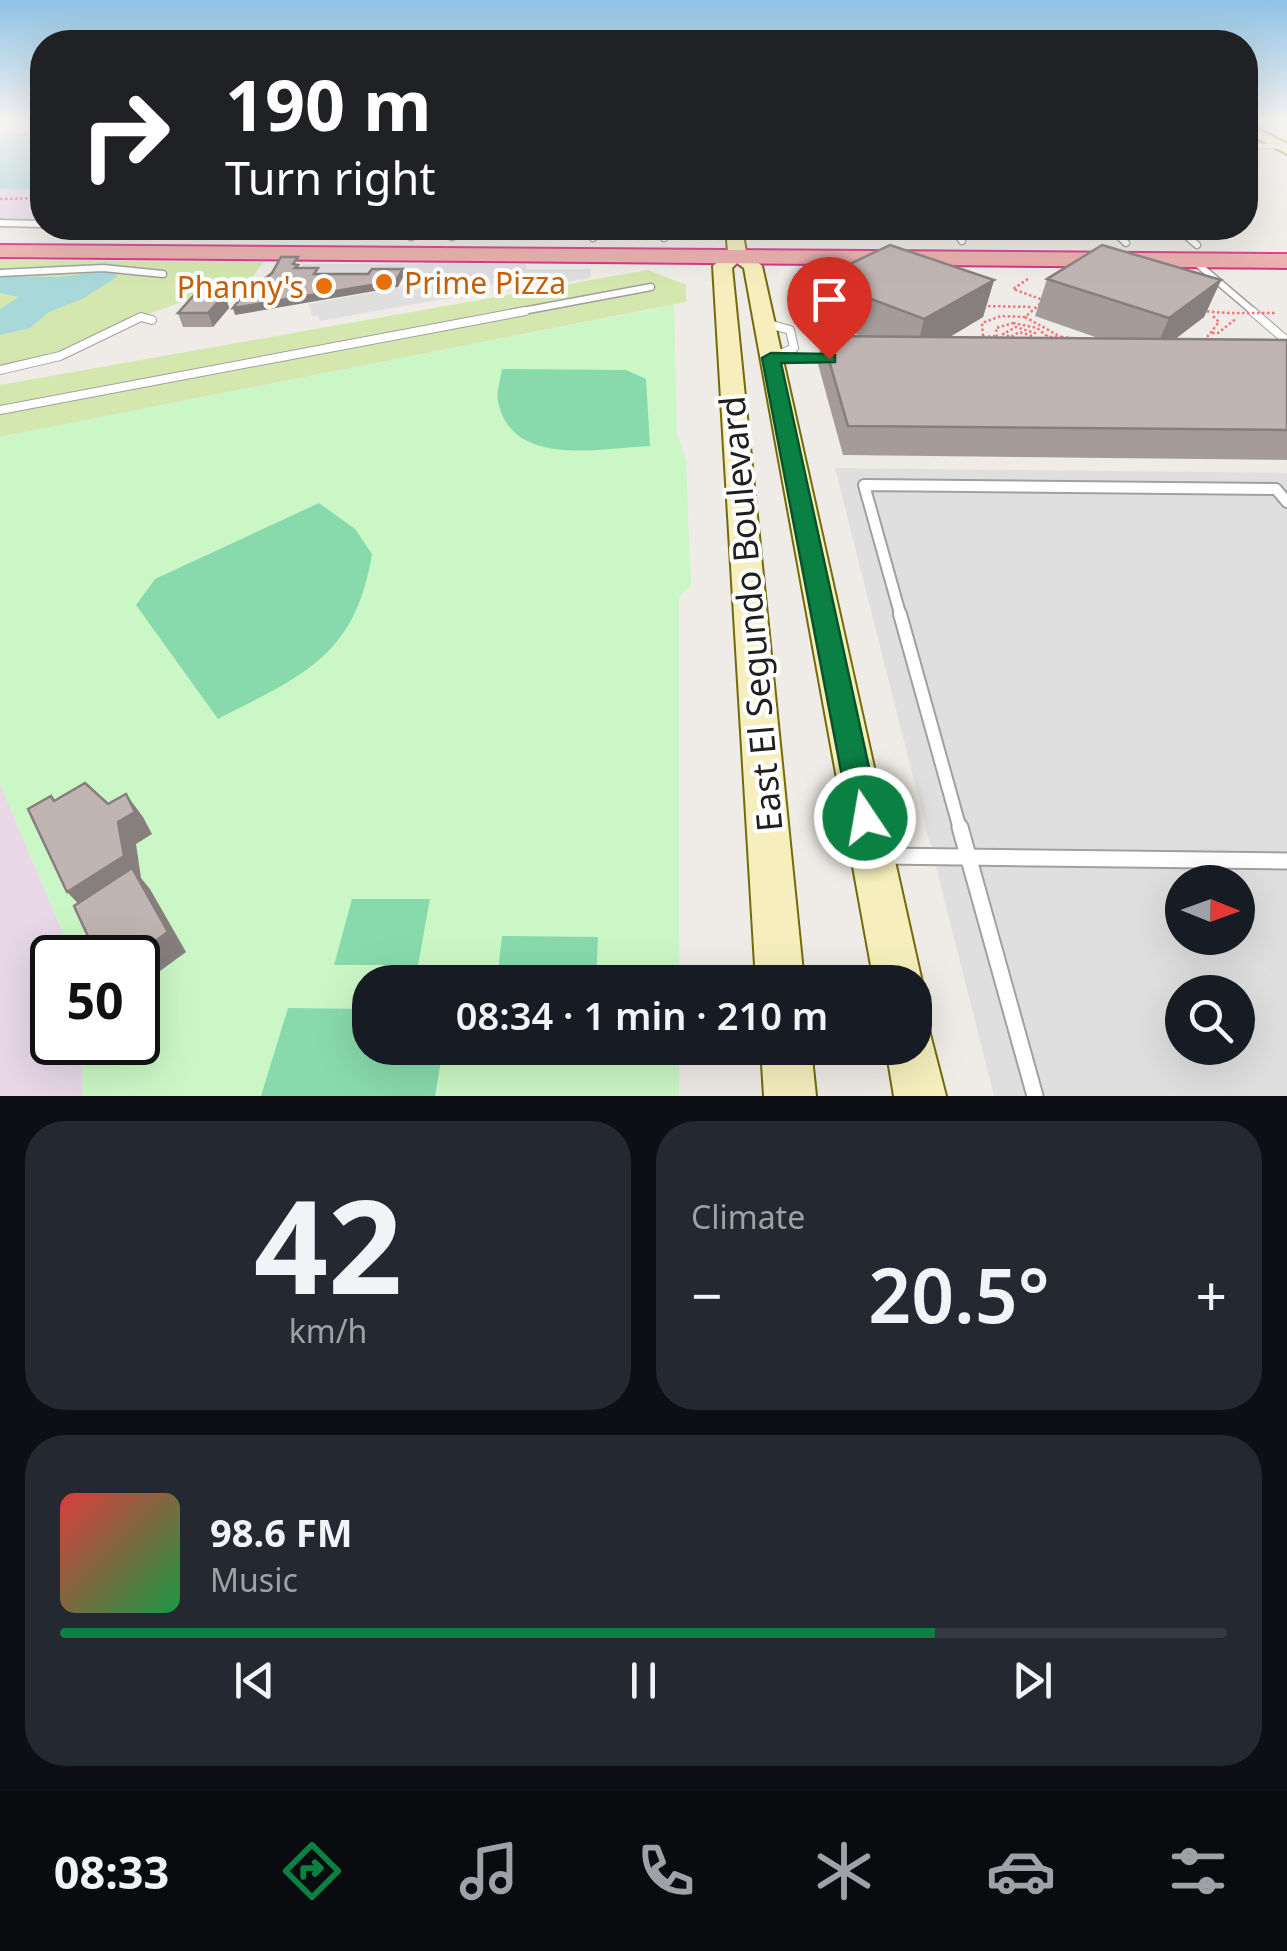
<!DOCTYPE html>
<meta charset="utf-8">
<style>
:root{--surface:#171b24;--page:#242831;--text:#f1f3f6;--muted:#9ea1a6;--line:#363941;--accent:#0b8043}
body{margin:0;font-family:"Noto Sans",sans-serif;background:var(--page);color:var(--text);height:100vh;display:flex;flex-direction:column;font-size:38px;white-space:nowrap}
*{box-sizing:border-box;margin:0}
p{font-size:32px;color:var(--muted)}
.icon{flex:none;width:55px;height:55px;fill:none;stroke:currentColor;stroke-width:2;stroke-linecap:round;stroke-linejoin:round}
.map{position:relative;height:1096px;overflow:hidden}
.drawer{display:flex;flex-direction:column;gap:25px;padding:25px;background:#0d0f14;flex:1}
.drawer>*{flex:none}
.hud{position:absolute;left:30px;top:30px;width:1228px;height:210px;border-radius:40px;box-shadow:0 10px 40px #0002;background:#202124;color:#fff;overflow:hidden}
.needle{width:65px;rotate:91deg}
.buttons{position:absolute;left:1165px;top:865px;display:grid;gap:20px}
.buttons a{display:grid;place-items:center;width:90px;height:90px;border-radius:50%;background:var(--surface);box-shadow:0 10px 40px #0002;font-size:50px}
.speed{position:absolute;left:30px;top:935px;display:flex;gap:20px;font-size:50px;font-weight:700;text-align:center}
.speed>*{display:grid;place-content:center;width:130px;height:130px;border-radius:50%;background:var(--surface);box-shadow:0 10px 40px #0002;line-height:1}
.speed .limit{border:5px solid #111;border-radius:15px;background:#fff;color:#111}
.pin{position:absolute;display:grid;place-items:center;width:85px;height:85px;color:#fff;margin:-102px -42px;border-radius:50% 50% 50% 0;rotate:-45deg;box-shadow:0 0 10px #0007}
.pin .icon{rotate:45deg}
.me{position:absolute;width:110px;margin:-55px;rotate:348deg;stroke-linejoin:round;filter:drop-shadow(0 0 8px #0008)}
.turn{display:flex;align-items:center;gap:35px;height:210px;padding:0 30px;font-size:45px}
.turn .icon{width:130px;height:130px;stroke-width:2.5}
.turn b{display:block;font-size:70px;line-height:85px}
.big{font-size:75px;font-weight:600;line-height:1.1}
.drawer .tile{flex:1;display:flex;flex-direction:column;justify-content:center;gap:15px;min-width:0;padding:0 35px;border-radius:40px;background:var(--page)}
.drawer .dial{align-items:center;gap:0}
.dial b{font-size:130px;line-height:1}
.song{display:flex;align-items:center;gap:30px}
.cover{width:120px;height:120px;border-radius:15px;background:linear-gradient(135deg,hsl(0 70% 55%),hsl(140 70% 35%))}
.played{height:10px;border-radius:5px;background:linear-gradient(90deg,var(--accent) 75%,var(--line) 75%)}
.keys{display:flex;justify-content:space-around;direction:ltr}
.heat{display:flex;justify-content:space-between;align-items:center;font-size:55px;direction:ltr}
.drawer .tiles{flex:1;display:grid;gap:25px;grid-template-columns:1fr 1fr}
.tile:last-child{grid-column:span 2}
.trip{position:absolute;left:352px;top:965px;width:580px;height:100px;border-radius:40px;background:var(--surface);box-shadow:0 10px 40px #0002;font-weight:600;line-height:100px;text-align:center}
.menu{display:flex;height:160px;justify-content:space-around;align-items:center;background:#090b0e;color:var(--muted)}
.menu .icon{width:70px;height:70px}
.menu .current{color:var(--accent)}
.menu b{font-size:45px;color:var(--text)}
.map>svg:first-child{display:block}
.industrial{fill:#e8d8e8}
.grass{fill:#d4e7af}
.park{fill:#cbf7c6}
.pitch{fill:#88daac}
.parking{fill:#dfdfdf;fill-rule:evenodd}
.water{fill:#a9d8db}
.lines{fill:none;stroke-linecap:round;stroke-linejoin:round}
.service-far5-casing{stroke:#a0a0a0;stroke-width:6}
.service-far4-casing{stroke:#a0a0a0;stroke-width:9}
.service-far3-casing{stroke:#a0a0a0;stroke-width:10}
.service-far2-casing{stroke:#a0a0a0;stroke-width:14}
.service-far1-casing{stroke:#a0a0a0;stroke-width:16}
.service-casing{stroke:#a0a0a0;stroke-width:19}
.secondary-casing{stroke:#726a0b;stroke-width:4}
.trunk-casing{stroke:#d22f84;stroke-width:4}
.path{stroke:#f2747e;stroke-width:2.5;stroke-dasharray:2.5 2.5;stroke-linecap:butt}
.service-far5{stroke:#fff;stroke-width:5}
.service-far4{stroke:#fff;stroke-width:6}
.service-far3{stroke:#fff;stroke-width:8}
.service-far2{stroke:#fff;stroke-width:10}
.service-far1{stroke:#fff;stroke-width:12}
.service{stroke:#fff;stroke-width:15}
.secondary{fill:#f6efbd;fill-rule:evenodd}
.trunk{fill:#ecaba9;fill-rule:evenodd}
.path-bridge{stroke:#f2747e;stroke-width:2.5;stroke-dasharray:2.5 2.5;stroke-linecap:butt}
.wall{fill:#a59c9a}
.shaded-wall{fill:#867f7d}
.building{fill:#c0b5b3;stroke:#867f7d;stroke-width:2.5}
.route{fill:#0b8043;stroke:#07532c;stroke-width:2.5}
.food-dot{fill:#e8710a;stroke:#fff;stroke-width:4}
.labels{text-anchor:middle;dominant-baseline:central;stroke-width:8;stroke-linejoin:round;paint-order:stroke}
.far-food-label{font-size:30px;fill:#c56008;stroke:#fff;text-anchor:start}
.street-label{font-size:35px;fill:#1f1f1f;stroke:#fff}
</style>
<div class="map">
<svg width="1287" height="1096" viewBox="0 0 1287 1096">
<rect width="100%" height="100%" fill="#efebe6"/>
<!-- industrial -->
<g class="industrial">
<polygon points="0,121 42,121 42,228 398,228 0,228"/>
<polygon points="0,784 73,957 52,958 52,1042 83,1043 82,1096 0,1096"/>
</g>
<!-- grass -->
<g class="grass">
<polygon points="0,260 264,262 247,283 237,287 201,295 148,314 72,355 0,372"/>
<polygon points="648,270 686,285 686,302 0,437 0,385"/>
</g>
<!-- park -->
<polygon class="park" points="674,305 677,433 686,460 691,586 679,596 679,982 370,982 370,1048 679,1048 679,1096 82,1096 83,1043 138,1042 138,958 73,957 0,784 0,437"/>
<!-- pitch -->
<g class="pitch">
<path d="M 502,369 L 626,370 L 646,379 L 650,446 C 602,448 511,469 498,401 C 496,392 501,378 502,369 Z"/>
<path d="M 319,503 L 355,529 L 372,554 C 355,657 303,675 218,719 L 136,605 L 155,579 Z"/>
<polygon points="352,899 430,899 418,965 334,965"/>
<polygon points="502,936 598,937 596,981 497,980"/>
<polygon points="288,1008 370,1009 370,1048 443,1048 435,1096 261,1096"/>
</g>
<!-- parking -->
<g class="parking">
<polygon points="303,264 526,264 526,269 591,269 590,278 549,285 490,285 486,296 442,299 320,321 318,315 312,316 309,304 403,287 410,274 371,274 367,280 300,273"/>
<path d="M 835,468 L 1287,473 L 1287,1096 L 994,1096 ZM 1182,882 L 1238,882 L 1238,938 L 1182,938 ZM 1182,992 L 1238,992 L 1238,1048 L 1182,1048 Z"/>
</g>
<!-- water -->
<g class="water">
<polygon points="42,130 42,190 0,189 0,137"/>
<polygon points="106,271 116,273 117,277 82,299 49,312 30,328 0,335 0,309 19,297 0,293 0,276 60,277"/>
</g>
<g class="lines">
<!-- service-far5 casing -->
<g class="service-far5-casing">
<polyline id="service-far5" points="1245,146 1279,146"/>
</g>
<!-- service-far4 casing -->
<g class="service-far4-casing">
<g id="service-far4">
<polyline points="0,223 42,224"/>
<polyline points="663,228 664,238"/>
<polyline points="953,228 962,241"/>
<polyline points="1181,231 1210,228"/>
<polyline points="411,237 417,228"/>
<polyline points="452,237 458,228"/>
<polyline points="593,238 595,228"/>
<polyline points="1126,243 1113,230 1181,231 1197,245"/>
<polyline points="1194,261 1255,313"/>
<polyline points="0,273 103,268 163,274"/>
<polyline points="512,313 651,287"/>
</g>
</g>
<!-- service-far3 casing -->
<g class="service-far3-casing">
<g id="service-far3">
<polyline points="1252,311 1287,341"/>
<polyline points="765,323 790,330 794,348 776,356"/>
<polyline points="772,358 830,359"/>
<polyline points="0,370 60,356 141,317 152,320"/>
<polyline points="0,410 525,311"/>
</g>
</g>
<!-- service-far2 casing -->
<g class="service-far2-casing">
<polyline id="service-far2" points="901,617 864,485 1276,489 1287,502"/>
</g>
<!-- service-far1 casing -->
<g class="service-far1-casing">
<polyline id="service-far1" points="900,614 960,829"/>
</g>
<!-- service casing -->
<g class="service-casing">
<g id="service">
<polyline points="960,827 1035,1096"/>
<polyline points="884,856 1287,861"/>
</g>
</g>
<!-- secondary casing -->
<g class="secondary-casing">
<g id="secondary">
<polygon points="1245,122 1287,144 1287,154 1245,132"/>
<polygon points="726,228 742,228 746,252 762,266 922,982 915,998 915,982 874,982 744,268 737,263 732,268 804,982 756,982 713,266 728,252"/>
<polygon points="915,1025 929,1030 946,1096 894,1096 886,1048 915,1048"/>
<polygon points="761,1048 811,1048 816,1096 764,1096"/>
</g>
</g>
<!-- trunk casing -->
<g class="trunk-casing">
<polygon id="trunk" points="0,245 1287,254 1287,268 0,257"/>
</g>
<!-- path -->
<g class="path">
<polyline points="0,199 42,198"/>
<polyline points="1028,279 1013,289 1043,300"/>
<polyline points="983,306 1033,307"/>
<polyline points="1202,311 1227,313"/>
<polyline points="792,315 819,301"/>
<polyline points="1025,317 1061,337 1048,337"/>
<polyline points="801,319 848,338"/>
<polygon points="1013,323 1037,328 1047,336 1047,342 1026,347 997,336 996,328"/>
<polyline points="1212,333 1218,333 1237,318"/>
<polyline points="983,336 982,323 1001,316 1025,317 1041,303"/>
<polyline points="1032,336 1019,332 1011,337 1003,334 1016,327 1038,334"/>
<polyline points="1061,337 1091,340"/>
<polyline points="953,339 997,336"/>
<polyline points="1204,341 1219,322 1212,315"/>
</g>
<!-- service-far5 -->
<use href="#service-far5" class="service-far5"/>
<!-- service-far4 -->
<use href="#service-far4" class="service-far4"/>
<!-- service-far3 -->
<use href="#service-far3" class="service-far3"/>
<!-- service-far2 -->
<use href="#service-far2" class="service-far2"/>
<!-- service-far1 -->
<use href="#service-far1" class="service-far1"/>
<!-- service -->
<use href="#service" class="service"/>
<!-- secondary -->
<use href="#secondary" class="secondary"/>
<!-- trunk -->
<use href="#trunk" class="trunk"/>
<!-- path-bridge -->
<g class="path-bridge">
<polyline points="1227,313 1275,313"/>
<polyline points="1009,339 1038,339"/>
</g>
</g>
<!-- wall -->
<g class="wall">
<polygon points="818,279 994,280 983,317 949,337 1101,339 1035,316 1047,279 1221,280 1204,317 1174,339 1287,340 1287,460 843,455 818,364 822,336 863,337 813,316"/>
<polygon points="225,294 229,308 213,327 183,327 178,313"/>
</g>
<!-- shaded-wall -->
<g class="shaded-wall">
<polygon points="403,269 404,275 398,287 235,315 233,308"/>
<polygon points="994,280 983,317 915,358 924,319"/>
<polygon points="1221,280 1204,317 1152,357 1169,318"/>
<polygon points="225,294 229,308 213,327 208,313"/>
<polygon points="126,794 143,817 152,834 136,844 141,878 150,889 186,952 138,987 138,958 131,958 67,892 118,822"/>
</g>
<!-- building -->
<g class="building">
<polygon points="890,245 994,280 924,319 818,279"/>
<polygon points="1102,245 1221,280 1169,318 1047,279"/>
<polygon points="281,257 298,257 293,264 298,265 295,268 318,268 314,274 368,274 372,269 403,269 396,281 233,308 254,281 262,281 272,273"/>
<polygon points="195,294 225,294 208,313 178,313"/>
<polygon points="822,336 1287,340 1287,430 848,426"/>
<polygon points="85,783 108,804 126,794 135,812 118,822 124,856 67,892 28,809 51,796 54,801"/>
<polygon points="132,868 168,932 131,958 98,958 74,906"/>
</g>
<!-- sky -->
<linearGradient id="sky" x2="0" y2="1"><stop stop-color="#8fc2e3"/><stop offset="0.44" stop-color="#f8f6f4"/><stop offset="1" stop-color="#f8f6f4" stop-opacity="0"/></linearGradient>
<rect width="1287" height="274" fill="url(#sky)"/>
<!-- route -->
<polygon class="route" points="829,354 835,355 835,362 781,363 880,818 876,828 865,832 854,828 850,818 762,358 771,353"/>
<!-- markers -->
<g class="food-dot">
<circle cx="384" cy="282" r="10"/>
<circle cx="324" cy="286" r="10"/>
</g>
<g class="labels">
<!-- far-food labels -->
<g class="far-food-label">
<text x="404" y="282">Prime Pizza</text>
<text x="304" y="286" text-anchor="end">Phanny's</text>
</g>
<!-- street labels -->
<g class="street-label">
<text transform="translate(750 614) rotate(-95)">East El Segundo Boulevard</text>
</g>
</g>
</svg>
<div class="buttons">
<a><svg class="needle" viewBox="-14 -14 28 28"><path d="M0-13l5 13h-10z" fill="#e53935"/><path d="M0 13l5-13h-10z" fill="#9ea1a6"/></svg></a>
<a><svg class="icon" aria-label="search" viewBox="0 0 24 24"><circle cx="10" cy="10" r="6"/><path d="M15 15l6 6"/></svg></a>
</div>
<div class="speed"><div class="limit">50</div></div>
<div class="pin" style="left:829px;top:359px;background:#d93025"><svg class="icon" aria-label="arrive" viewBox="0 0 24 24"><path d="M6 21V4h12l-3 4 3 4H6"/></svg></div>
<svg class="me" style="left:865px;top:818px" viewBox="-20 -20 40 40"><circle r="17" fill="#0b8043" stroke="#fff" stroke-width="3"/><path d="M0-11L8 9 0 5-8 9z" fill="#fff"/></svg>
<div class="trip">08:34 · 1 min · 210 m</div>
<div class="hud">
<div class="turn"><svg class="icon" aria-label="right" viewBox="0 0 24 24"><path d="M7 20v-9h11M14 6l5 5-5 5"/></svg><div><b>190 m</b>Turn right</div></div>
</div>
</div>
<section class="drawer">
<div class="tiles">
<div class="tile dial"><b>42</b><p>km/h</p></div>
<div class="tile"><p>Climate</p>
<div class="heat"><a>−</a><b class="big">20.5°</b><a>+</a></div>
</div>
<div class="tile">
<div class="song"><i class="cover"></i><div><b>98.6 FM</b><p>Music</p></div></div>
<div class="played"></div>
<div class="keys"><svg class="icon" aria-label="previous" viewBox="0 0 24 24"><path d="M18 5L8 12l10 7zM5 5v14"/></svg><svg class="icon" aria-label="pause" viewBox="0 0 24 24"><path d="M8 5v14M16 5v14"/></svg><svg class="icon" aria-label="next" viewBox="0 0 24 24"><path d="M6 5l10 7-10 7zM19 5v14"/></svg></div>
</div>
</div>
</section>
<nav class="menu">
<b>08:33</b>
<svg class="icon current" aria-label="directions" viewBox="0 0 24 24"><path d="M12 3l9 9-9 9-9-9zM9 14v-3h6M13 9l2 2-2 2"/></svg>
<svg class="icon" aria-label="music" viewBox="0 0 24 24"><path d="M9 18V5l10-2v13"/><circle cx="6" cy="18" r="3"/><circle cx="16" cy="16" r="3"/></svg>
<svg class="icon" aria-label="phone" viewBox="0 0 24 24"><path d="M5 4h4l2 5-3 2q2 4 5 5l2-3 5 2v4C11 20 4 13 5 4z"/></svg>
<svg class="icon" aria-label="climate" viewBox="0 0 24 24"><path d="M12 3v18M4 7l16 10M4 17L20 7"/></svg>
<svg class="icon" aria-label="car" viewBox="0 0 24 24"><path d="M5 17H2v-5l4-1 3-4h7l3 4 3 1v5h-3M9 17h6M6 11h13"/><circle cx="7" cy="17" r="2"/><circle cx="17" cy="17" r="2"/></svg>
<svg class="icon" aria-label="filters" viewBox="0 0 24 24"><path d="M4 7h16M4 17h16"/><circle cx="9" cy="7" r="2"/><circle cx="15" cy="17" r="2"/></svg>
</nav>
